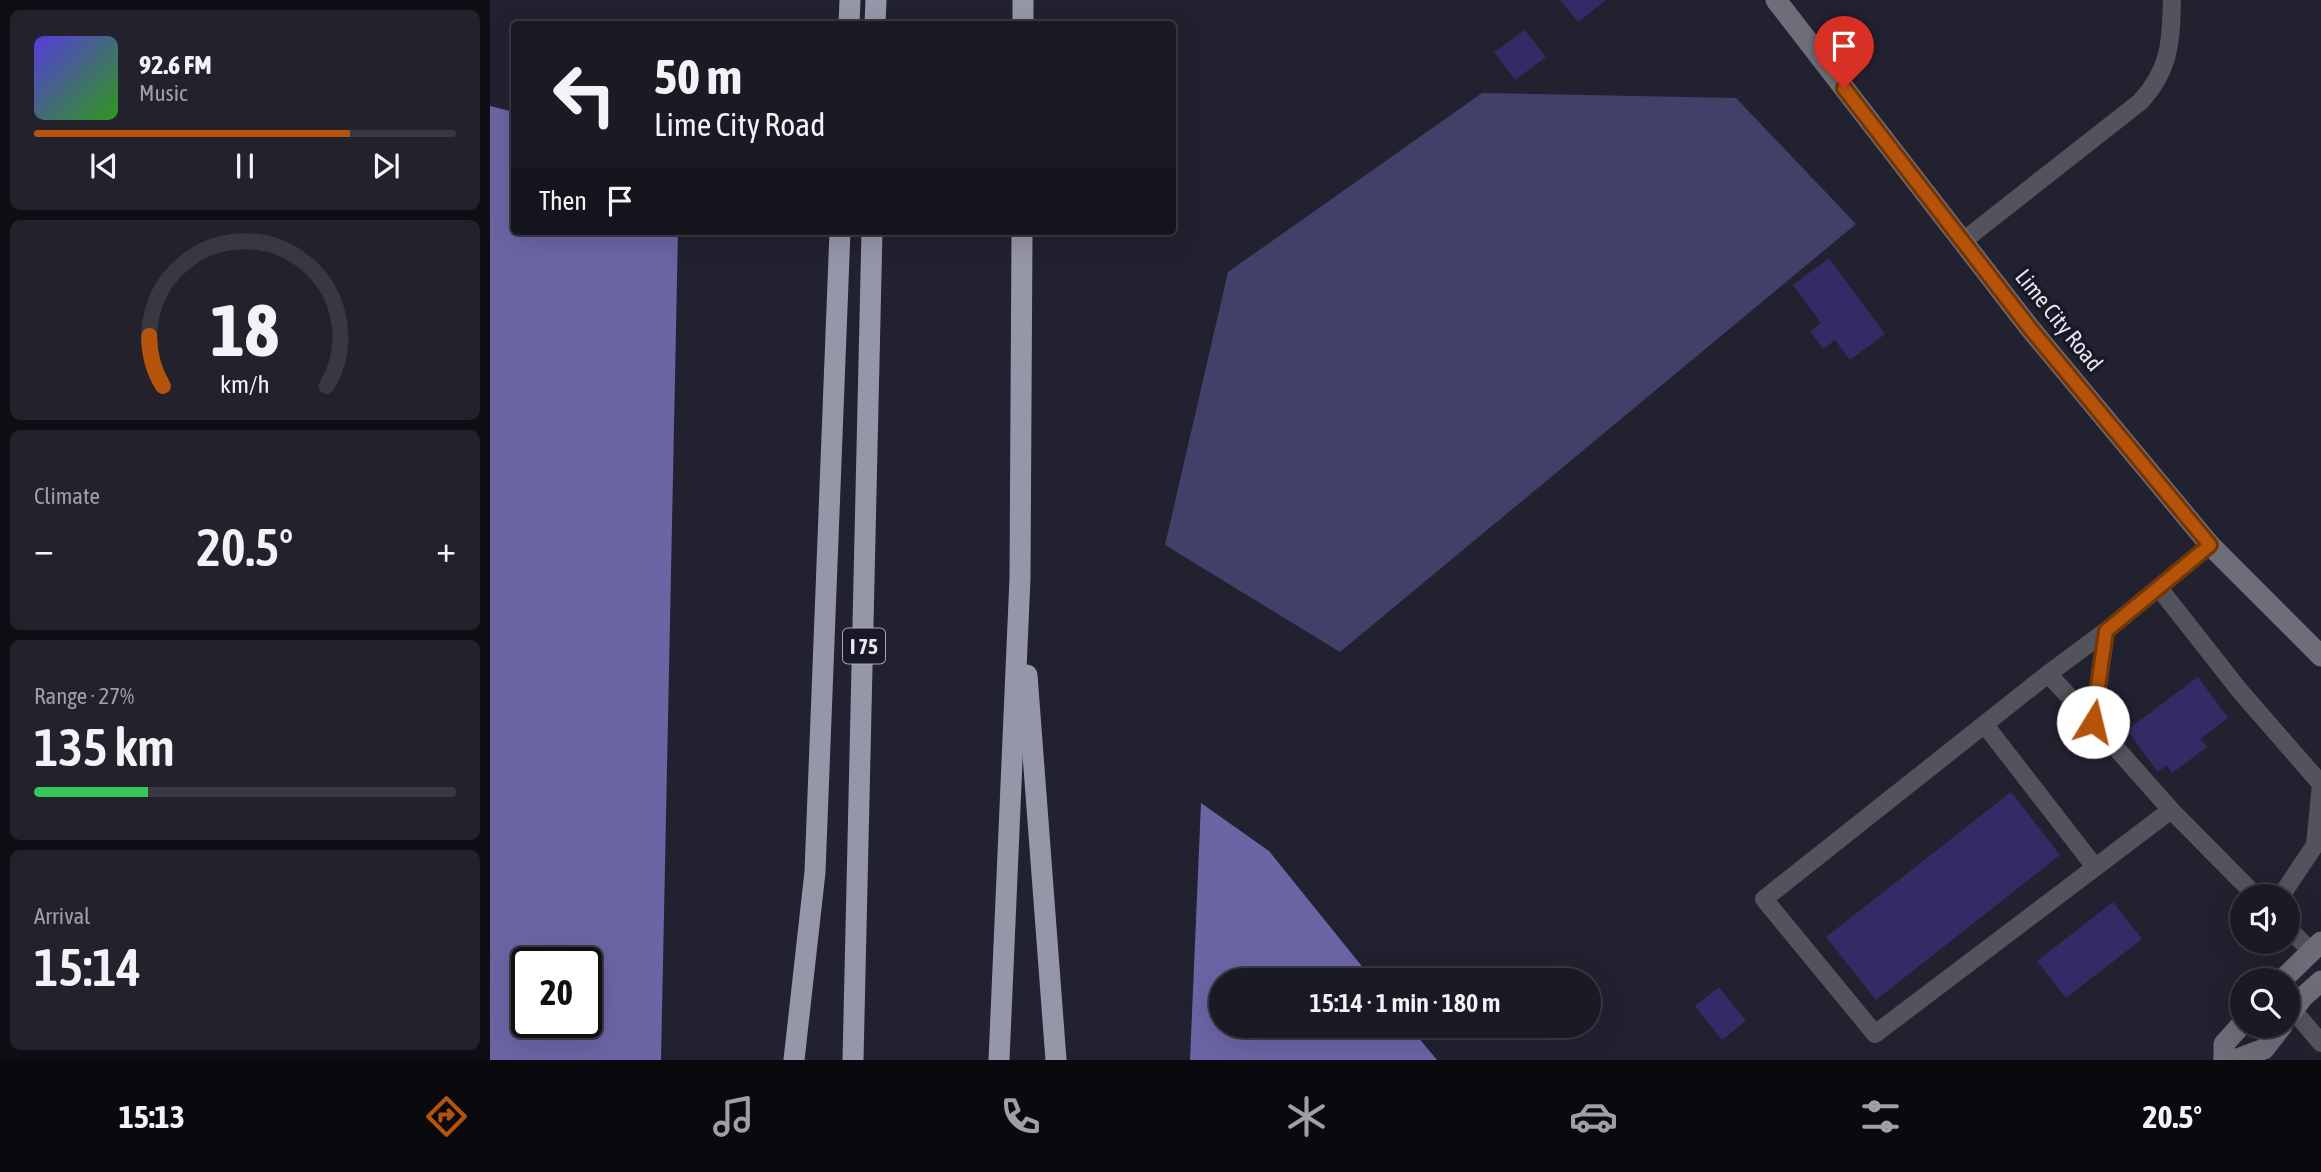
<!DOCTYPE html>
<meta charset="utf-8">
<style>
:root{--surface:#1a1924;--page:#23222c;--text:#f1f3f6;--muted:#9fa0a6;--line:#383841;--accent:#b45309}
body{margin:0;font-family:"Asap Condensed",sans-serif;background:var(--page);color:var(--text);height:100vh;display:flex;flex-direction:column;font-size:26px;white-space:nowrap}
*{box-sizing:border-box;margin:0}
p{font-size:23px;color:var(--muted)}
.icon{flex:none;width:38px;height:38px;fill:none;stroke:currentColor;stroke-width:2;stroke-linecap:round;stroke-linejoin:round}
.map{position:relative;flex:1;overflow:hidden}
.sheet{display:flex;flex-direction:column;gap:10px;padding:10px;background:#0e0e14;width:490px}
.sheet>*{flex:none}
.banner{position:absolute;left:21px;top:21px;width:665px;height:214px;border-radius:7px;box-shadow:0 7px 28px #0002,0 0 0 2px var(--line);background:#1a1924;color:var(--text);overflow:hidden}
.tools{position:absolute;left:1740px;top:884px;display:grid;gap:14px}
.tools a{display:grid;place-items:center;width:70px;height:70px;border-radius:50%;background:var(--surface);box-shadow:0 7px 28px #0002,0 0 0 2px var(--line);font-size:35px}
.speed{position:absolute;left:21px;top:947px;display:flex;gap:14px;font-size:35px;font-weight:700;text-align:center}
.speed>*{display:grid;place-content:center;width:91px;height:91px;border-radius:50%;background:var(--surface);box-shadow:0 7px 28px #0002,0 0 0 2px var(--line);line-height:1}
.speed .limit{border:4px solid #111;border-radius:10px;background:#fff;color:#111}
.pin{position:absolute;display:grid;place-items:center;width:60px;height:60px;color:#fff;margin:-72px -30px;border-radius:50% 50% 50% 0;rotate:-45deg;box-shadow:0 0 7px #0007}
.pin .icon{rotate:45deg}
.me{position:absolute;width:77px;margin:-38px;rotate:9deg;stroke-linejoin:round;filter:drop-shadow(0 0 5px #0008)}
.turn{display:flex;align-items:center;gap:24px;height:147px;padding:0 28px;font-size:32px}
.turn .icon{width:91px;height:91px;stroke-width:2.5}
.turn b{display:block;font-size:49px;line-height:60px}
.then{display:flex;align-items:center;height:66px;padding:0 28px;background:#0003;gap:14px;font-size:26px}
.big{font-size:52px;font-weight:600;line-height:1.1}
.sheet .card{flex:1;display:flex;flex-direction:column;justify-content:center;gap:10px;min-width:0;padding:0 24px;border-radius:10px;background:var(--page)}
.sheet .dial{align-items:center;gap:0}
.dial svg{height:182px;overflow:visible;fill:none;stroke:var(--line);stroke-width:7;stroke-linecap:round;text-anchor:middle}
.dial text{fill:var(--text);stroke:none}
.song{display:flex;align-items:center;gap:21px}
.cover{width:84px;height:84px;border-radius:10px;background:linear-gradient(135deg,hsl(250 70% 55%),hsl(110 70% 35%))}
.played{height:7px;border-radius:4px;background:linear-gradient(90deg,var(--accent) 75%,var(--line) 75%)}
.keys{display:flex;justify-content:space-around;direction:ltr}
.heat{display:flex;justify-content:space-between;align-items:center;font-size:38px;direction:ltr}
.charge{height:10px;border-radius:5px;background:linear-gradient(90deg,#34c759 27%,var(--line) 0)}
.trip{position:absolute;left:719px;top:968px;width:392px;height:70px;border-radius:35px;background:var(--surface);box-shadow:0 7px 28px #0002,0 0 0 2px var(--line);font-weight:600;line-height:70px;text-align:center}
.menu{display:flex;height:112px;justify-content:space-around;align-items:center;background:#0a0a0e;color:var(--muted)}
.menu .icon{width:49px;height:49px}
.menu .on{color:var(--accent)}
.menu b{font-size:32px;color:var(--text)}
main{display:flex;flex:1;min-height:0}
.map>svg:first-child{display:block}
.green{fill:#423f68}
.water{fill:#6a65a5;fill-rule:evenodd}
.building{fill:#342b66}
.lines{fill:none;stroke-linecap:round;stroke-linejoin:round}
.lane{stroke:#53535b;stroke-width:18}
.secondary{stroke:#6e6e7a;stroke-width:21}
.highway{stroke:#9696a9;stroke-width:21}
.route-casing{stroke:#753606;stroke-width:18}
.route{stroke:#b45309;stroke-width:12}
.labels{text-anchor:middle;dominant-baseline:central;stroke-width:7;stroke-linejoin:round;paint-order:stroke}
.shield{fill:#181826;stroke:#a9a9b4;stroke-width:2}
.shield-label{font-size:21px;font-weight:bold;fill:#e7e7f1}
.street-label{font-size:23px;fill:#e7e7f1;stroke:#181826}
</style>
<main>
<section class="sheet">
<div class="card">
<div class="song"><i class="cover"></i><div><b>92.6 FM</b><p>Music</p></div></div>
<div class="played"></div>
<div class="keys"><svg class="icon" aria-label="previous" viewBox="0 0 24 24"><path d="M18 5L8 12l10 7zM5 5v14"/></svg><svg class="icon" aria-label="pause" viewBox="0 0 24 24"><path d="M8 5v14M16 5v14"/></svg><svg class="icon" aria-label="next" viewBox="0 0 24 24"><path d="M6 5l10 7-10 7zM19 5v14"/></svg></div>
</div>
<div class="card dial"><svg viewBox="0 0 100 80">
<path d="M14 69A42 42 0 1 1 86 69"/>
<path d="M14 69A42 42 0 0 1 8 47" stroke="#b45309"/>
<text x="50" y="56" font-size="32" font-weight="700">18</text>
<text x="50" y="72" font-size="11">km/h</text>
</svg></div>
<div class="card"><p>Climate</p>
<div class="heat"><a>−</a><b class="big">20.5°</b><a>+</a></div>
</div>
<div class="card"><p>Range · 27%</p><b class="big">135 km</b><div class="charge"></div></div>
<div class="card"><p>Arrival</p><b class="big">15:14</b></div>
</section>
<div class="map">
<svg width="1831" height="1060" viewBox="0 0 1831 1060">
<rect width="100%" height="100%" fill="#222130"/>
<!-- green -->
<polygon class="green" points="992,93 1246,98 1366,224 850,652 675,545 738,272"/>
<!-- water -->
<g class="water">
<path d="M 0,106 L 24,112 L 24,231 L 188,231 L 171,1060 L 0,1060 ZM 37,962 L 96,962 L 96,1022 L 37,1022 Z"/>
<polygon points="711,803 779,851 883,980 732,980 732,1026 919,1026 947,1060 700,1060"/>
</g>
<!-- building -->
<g class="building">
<polygon points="1070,0 1116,0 1088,22"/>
<polygon points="1035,30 1056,57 1025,80 1004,52"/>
<polygon points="1339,258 1395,334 1360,360 1345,340 1333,349 1320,331 1331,323 1303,285"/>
<polygon points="1708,677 1738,718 1710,739 1717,747 1682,773 1676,765 1668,772 1637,730"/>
<polygon points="1521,792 1570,855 1386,1000 1336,937"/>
<polygon points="1623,902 1652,939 1576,998 1547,961"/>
<polygon points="1229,987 1256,1021 1232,1040 1205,1006"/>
</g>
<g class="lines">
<!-- lane -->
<g class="lane">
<path d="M 1473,241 L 1650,102 C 1680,70 1681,42 1682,0"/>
<polyline points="1669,588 1750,691 1831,784 1825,845 1791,896"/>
<polyline points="1616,631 1603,722 1681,810 1766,896"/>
<polyline points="1558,674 1274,899 1385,1034 1681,810"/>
<polyline points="1603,722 1558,674 1616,631 1720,545"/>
<polyline points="1495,725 1605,867"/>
<polyline points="1797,927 1821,951"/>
<polyline points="1803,1010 1831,1043"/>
</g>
<!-- secondary -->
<g class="secondary">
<polyline points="1286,0 1539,327 1720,545 1831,656"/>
<polyline points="1792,980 1831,942"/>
<polyline points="1797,1018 1813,997 1831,981"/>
<polyline points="1734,1060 1734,1044 1752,1024"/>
<polyline points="1744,1060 1774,1049 1792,1026"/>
</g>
<!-- highway -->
<g class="highway">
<polyline points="359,24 360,0"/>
<polyline points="385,24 386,0"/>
<polyline points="533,24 533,0"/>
<polyline points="537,675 566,1060"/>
<polyline points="304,1060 325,872 350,231"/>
<polyline points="363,1060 382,231"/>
<polyline points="509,1060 530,578 532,231"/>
</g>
</g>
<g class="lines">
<!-- route casing -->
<g class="route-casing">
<polyline id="route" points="1354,88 1539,327 1720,545 1616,631 1603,722"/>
</g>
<!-- route -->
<use href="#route" class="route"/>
</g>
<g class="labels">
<!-- shield labels -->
<rect class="shield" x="353" y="628.5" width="42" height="35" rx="5"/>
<g class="shield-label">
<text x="374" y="646">I 75</text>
</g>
<!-- street labels -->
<g class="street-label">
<text transform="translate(1569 320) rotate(51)">Lime City Road</text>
</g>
</g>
</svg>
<div class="tools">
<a><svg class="icon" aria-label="sound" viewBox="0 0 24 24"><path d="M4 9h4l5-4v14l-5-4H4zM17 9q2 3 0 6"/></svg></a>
<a><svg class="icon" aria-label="search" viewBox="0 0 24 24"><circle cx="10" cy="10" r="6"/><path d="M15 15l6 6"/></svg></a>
</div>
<div class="speed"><div class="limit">20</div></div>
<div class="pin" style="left:1354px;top:88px;background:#d93025"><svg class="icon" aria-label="arrive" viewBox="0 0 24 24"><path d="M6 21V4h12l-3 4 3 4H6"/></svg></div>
<svg class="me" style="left:1603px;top:722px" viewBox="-20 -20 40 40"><circle r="19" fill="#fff"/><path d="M0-13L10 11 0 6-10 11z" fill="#b45309"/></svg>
<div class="trip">15:14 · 1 min · 180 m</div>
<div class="banner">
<div class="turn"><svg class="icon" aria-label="left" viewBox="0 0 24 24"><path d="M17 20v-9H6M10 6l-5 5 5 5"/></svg><div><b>50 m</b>Lime City Road</div></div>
<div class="then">Then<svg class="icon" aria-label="arrive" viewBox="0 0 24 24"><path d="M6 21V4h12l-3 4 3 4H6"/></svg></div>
</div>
</div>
</main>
<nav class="menu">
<b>15:13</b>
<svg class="icon on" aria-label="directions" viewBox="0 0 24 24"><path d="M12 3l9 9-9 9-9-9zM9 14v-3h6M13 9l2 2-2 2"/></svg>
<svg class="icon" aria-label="music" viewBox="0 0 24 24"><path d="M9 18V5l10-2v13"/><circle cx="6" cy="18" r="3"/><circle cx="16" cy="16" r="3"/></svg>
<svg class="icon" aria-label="phone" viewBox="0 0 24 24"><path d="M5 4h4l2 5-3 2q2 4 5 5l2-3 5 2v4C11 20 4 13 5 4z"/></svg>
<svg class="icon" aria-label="climate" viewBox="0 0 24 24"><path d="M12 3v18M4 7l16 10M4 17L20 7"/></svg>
<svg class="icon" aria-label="car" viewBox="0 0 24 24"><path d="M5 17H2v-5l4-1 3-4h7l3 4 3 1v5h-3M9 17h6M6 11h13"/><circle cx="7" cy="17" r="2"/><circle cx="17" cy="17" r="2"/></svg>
<svg class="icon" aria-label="filters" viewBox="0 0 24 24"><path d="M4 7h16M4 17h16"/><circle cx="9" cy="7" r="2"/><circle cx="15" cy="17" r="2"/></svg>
<b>20.5°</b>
</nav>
